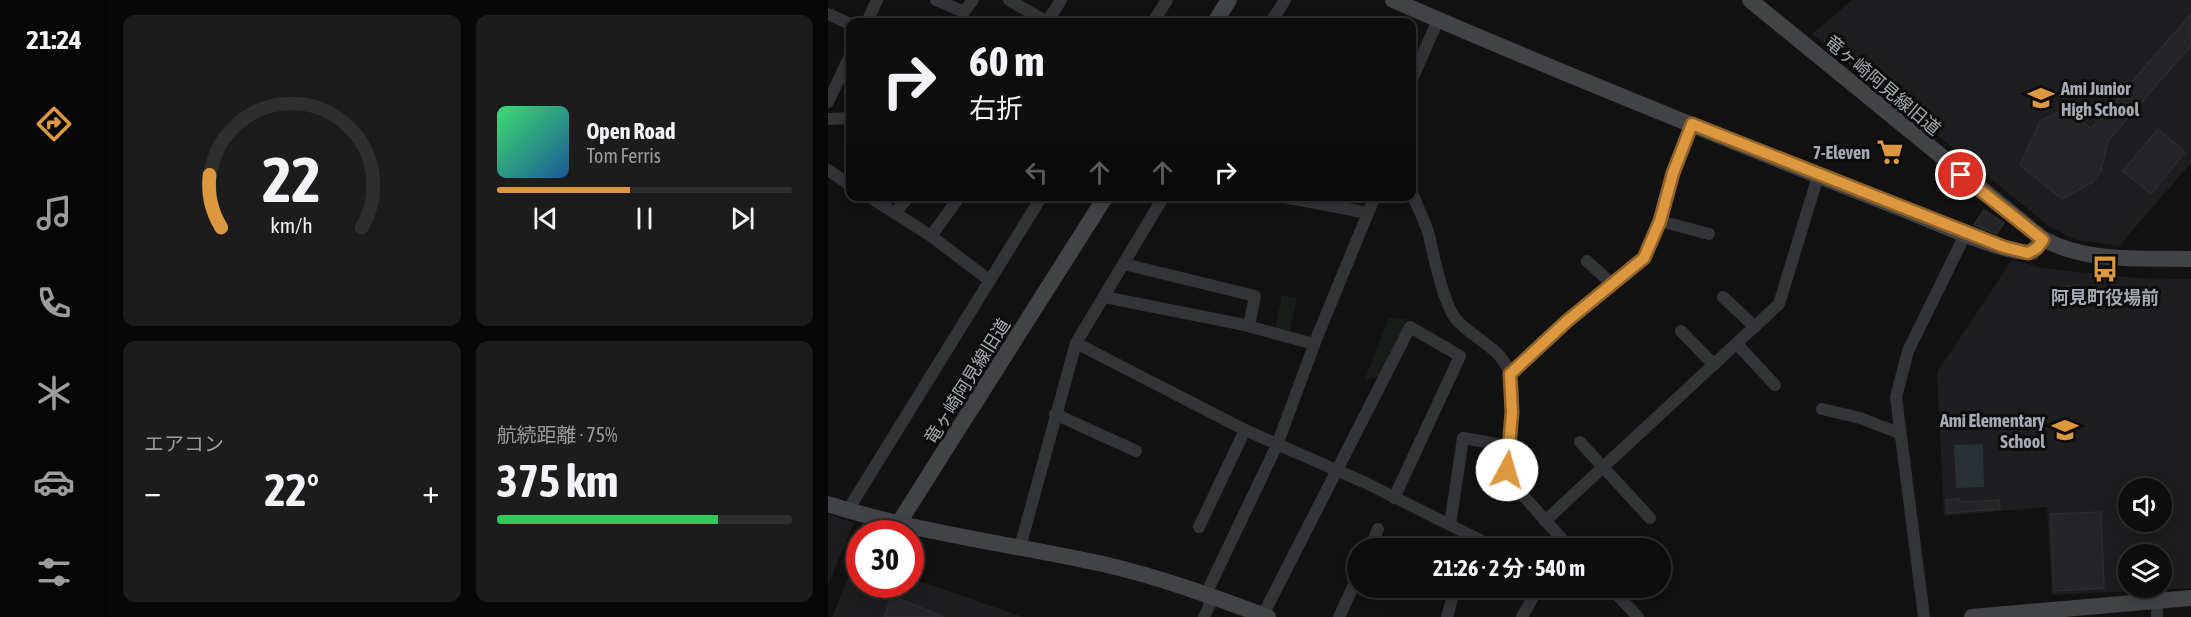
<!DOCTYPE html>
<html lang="ja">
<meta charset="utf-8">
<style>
:root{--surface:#0e0e0e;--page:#1c1c1c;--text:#f1f3f6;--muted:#9b9c9e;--line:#2e2e2e;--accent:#dd983f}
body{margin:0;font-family:"Asap Condensed","Noto Sans JP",sans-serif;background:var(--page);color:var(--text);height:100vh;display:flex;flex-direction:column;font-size:22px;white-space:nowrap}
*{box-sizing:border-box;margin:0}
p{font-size:20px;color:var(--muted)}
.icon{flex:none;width:33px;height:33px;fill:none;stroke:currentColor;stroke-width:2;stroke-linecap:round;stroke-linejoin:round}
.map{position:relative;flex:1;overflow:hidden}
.drawer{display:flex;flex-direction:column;gap:15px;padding:15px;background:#080808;width:720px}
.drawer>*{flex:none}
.hud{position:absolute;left:18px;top:18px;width:570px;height:183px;border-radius:12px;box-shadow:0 3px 15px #0003,0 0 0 2px var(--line);background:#0e0e0e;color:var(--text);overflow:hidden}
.buttons{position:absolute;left:1290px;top:478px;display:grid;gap:12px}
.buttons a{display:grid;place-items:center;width:54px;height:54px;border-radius:50%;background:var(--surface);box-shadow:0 3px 15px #0003,0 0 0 2px var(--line);font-size:30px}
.speed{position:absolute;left:18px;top:520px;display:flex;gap:12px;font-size:30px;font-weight:700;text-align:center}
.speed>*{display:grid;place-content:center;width:78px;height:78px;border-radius:50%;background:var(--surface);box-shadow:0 3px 15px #0003,0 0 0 2px var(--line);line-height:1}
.speed .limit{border:9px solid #d22;background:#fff;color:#111}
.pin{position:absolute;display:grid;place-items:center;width:51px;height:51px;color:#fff;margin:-26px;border:3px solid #fff;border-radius:50%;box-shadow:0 2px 6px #0007}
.me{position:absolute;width:66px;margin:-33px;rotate:6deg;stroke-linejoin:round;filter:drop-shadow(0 0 4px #0008)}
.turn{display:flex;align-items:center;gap:21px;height:126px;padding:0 24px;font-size:27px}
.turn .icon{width:78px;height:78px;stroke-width:2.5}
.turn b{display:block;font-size:42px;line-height:51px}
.lanes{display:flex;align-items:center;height:57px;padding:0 24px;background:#0003;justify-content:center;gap:30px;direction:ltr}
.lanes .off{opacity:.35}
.big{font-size:45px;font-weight:700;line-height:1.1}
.drawer .tile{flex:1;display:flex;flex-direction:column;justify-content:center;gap:9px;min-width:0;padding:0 21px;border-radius:12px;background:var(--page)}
.drawer .dial{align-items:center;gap:0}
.dial svg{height:156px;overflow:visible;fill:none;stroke:var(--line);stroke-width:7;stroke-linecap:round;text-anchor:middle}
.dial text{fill:var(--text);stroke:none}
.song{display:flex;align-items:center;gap:18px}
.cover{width:72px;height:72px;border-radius:9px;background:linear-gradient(135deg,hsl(140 70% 55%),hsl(210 70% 35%))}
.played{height:6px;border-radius:3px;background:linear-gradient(90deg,var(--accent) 45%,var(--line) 45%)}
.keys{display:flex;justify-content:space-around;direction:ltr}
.heat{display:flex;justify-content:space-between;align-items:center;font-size:33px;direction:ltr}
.charge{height:9px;border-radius:4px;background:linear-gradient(90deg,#34c759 75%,var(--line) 0)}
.drawer .tiles{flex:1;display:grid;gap:15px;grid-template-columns:repeat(2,1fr)}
.trip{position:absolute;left:519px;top:538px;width:324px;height:60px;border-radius:30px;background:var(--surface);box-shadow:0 3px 15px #0003,0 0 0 2px var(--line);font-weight:700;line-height:60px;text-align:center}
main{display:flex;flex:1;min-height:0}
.tab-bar{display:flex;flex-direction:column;width:108px;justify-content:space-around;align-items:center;background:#060606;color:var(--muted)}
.tab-bar .icon{width:42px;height:42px}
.tab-bar .current{color:var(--accent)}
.tab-bar b{font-size:27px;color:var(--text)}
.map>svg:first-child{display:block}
.built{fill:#1e1e20;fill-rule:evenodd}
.green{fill:#181d19}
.water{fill:#2a3135}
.building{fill:#252527;stroke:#2c2c2f;stroke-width:1.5}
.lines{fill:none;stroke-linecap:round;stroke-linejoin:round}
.street{stroke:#333438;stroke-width:12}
.secondary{stroke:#414347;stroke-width:16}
.route-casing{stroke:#906329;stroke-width:15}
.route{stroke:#dd983f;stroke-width:10}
.labels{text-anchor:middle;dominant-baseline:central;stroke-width:6;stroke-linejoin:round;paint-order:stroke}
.street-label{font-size:18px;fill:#a5aab2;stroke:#0d0d0e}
.poi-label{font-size:18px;font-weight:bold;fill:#a5aab2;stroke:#0d0d0e;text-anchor:end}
</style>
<main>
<nav class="tab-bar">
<b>21:24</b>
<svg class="icon current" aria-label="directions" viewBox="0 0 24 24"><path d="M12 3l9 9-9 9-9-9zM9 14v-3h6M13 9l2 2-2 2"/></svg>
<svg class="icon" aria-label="music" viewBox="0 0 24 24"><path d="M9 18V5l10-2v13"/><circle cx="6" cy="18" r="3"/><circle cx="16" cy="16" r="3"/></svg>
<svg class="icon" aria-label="phone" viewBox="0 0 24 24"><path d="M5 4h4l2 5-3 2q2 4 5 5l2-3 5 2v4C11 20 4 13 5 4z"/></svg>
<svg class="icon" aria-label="climate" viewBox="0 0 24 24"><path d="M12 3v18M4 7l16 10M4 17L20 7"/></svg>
<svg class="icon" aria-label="car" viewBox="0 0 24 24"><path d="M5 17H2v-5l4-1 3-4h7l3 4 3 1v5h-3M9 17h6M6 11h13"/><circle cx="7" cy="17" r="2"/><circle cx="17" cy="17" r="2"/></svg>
<svg class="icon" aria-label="filters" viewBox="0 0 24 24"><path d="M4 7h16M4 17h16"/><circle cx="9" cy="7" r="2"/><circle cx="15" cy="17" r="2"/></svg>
</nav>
<section class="drawer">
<div class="tiles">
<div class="tile dial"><svg viewBox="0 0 100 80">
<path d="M14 69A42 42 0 1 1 86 69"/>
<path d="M14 69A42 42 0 0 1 8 42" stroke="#dd983f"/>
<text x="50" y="56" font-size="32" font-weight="700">22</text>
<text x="50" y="72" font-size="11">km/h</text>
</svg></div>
<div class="tile">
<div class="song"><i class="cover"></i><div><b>Open Road</b><p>Tom Ferris</p></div></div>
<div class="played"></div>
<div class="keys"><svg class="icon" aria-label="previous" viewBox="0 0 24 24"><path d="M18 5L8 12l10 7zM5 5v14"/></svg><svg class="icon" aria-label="pause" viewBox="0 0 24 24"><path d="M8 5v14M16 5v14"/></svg><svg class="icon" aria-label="next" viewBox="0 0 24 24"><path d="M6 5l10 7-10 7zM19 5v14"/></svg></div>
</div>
<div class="tile"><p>エアコン</p>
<div class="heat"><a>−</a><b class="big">22°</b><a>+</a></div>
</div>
<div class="tile"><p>航続距離 · 75%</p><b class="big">375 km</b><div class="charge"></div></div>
</div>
</section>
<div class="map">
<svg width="1363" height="617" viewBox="0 0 1363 617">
<rect width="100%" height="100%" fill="#121213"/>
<!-- built -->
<g class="built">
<polygon points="1024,0 1363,0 1363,163 1291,246 1248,240 1222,227 984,34"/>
<path d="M 1184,260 L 1215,268 L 1307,278 L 1363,279 L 1363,588 L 1224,595 L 1219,507 L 1116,516 L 1109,372 ZM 1300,489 L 1334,489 L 1334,522 L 1300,522 ZM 1300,555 L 1334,555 L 1334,588 L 1300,588 Z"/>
<polygon points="0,514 26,523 0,585"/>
<polygon points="28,560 31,561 32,585 82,585 83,578 195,617 4,617"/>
</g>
<!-- green -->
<g class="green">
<polygon points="454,295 469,298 461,333 447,328"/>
<polygon points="561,318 579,319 551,377 537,379"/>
</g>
<!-- water -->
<polygon class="water" points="1155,444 1156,487 1128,488 1126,445"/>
<!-- building -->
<g class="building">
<polygon points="1363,14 1363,45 1280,141 1273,170 1265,182 1234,199 1192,165 1212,121 1238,108 1263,129"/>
<polygon points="1330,129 1357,152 1323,194 1295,171"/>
<polygon points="1156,210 1176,223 1168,234 1146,225"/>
<polygon points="1238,286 1284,288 1284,305 1237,303"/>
<polygon points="1131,498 1132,502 1171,500 1172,509 1119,513 1118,500"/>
<polygon points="1273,512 1276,588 1226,591 1223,514"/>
<polygon points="64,596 116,617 56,617"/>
</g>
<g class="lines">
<!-- street -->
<g class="street">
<polyline points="108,0 136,12 145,0"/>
<polyline points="181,0 219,22"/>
<polyline points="0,14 22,24"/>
<polyline points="39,22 49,0"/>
<polyline points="219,22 233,0"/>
<polyline points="325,22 339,0"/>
<polyline points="443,22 457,0"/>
<polyline points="584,79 610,20"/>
<polyline points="0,102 22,56"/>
<polyline points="0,119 22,118"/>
<polyline points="0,170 22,185"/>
<path d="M 584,193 C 589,206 597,221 601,235 C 605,254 616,303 627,318 C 643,338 672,346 681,372 C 693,407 672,447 682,481 L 743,549"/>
<polyline points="40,196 103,236 161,280"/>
<polyline points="451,196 540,213"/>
<polyline points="67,213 81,196"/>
<polyline points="832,221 881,234"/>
<polyline points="103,236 132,196"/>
<polyline points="759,261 784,284"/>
<polyline points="296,264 427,296 421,326"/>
<polyline points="276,297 412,324 486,344"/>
<polyline points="895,297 927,327"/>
<polyline points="853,331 886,365"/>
<polyline points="248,343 336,196"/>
<polyline points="909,344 947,385"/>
<polyline points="682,374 739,321 816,258 832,221 845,173 864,124"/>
<polyline points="994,409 1032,418 1071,433"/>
<polyline points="227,414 308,451"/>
<polyline points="752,442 822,518"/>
<polyline points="20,510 214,196"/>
<polyline points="717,521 951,304 990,176"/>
<polyline points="622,525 635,438 681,446"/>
<polyline points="371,527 417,430"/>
<polyline points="192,547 248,343 417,430 538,483 670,549"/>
<polyline points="542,549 550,529"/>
<polyline points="638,549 642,535"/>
<polyline points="783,588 810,617"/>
<polyline points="1329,601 1329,617"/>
<polyline points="435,615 582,327 632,356 566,498"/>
<polyline points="376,617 382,604 378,594 449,445 489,337 547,196"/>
<polyline points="511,617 530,576"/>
<polyline points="619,617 627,588"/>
<polyline points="694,617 710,588"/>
<polyline points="1096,617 1068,397 1080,351 1138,233"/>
</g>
<!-- secondary -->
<g class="secondary">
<path d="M 565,0 C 732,73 902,141 1072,208 C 1098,218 1180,256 1204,252 L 1215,239"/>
<path d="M 922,0 L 1215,239 C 1260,263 1313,258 1363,259"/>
<polyline points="387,22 401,0"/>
<path d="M 0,504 C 90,533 184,544 275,564 C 332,577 386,597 440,617"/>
<polyline points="70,524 278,196"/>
<polyline points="1144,617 1363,598"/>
</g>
</g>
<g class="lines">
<!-- route casing -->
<g class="route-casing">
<polyline id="route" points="679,470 684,412 682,374 739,321 816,258 832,221 845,173 864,124 1176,247 1200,253 1209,248 1215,240 1133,175"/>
</g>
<!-- route -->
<use href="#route" class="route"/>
</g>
<!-- icons -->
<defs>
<g id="school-bare" transform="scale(2.07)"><path d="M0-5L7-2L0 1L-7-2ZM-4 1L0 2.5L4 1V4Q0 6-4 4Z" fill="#dd983f" stroke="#0d0d0e" stroke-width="2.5" paint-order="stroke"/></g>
<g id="supermarket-bare" transform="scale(2.07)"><path d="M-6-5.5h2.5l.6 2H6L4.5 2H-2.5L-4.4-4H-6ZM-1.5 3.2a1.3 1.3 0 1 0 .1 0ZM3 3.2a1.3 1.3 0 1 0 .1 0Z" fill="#dd983f" stroke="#0d0d0e" stroke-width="2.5" paint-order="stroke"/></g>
<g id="bus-bare" transform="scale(2.07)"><path d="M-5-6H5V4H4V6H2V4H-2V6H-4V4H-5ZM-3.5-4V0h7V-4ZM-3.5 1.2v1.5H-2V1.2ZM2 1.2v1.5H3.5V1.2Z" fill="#dd983f" stroke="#0d0d0e" stroke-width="2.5" paint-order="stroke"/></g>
</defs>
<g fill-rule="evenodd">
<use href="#school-bare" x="1213" y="98"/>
<use href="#supermarket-bare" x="1062" y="152"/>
<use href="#bus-bare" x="1277" y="269"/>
<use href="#school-bare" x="1237" y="430"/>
</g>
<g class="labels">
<!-- street labels -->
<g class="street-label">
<text transform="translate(1055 85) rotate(40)">竜ヶ崎阿見線旧道</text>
<text transform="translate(139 381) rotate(-58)">竜ヶ崎阿見線旧道</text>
</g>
<!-- poi labels -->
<g class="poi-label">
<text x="1233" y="88" text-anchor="start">Ami Junior<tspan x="1233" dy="21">High School</tspan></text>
<text x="1042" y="152">7-Eleven</text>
<text x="1277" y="297" text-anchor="middle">阿見町役場前</text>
<text x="1217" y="420">Ami Elementary<tspan x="1217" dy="21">School</tspan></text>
</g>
</g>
</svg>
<div class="buttons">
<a><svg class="icon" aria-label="sound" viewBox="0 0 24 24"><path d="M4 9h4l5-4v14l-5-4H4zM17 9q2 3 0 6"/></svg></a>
<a><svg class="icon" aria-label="layers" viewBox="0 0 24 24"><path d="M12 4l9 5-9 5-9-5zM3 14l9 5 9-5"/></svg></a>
</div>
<div class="speed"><div class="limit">30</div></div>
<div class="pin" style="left:1133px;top:175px;background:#d93025"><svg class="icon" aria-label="arrive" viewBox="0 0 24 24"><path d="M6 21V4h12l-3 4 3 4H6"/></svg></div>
<svg class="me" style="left:679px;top:470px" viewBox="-20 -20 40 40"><circle r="19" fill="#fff"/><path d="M0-13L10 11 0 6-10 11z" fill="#dd983f"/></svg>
<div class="trip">21:26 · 2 分 · 540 m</div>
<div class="hud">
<div class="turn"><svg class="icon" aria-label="right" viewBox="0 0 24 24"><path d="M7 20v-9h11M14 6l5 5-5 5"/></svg><div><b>60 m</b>右折</div></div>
<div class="lanes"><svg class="icon off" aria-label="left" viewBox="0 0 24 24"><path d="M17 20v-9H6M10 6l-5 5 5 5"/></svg><svg class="icon off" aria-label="ahead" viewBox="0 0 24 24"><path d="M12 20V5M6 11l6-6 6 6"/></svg><svg class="icon off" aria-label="ahead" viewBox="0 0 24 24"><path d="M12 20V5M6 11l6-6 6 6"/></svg><svg class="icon" aria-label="right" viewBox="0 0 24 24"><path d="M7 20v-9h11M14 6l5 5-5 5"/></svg></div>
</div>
</div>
</main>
